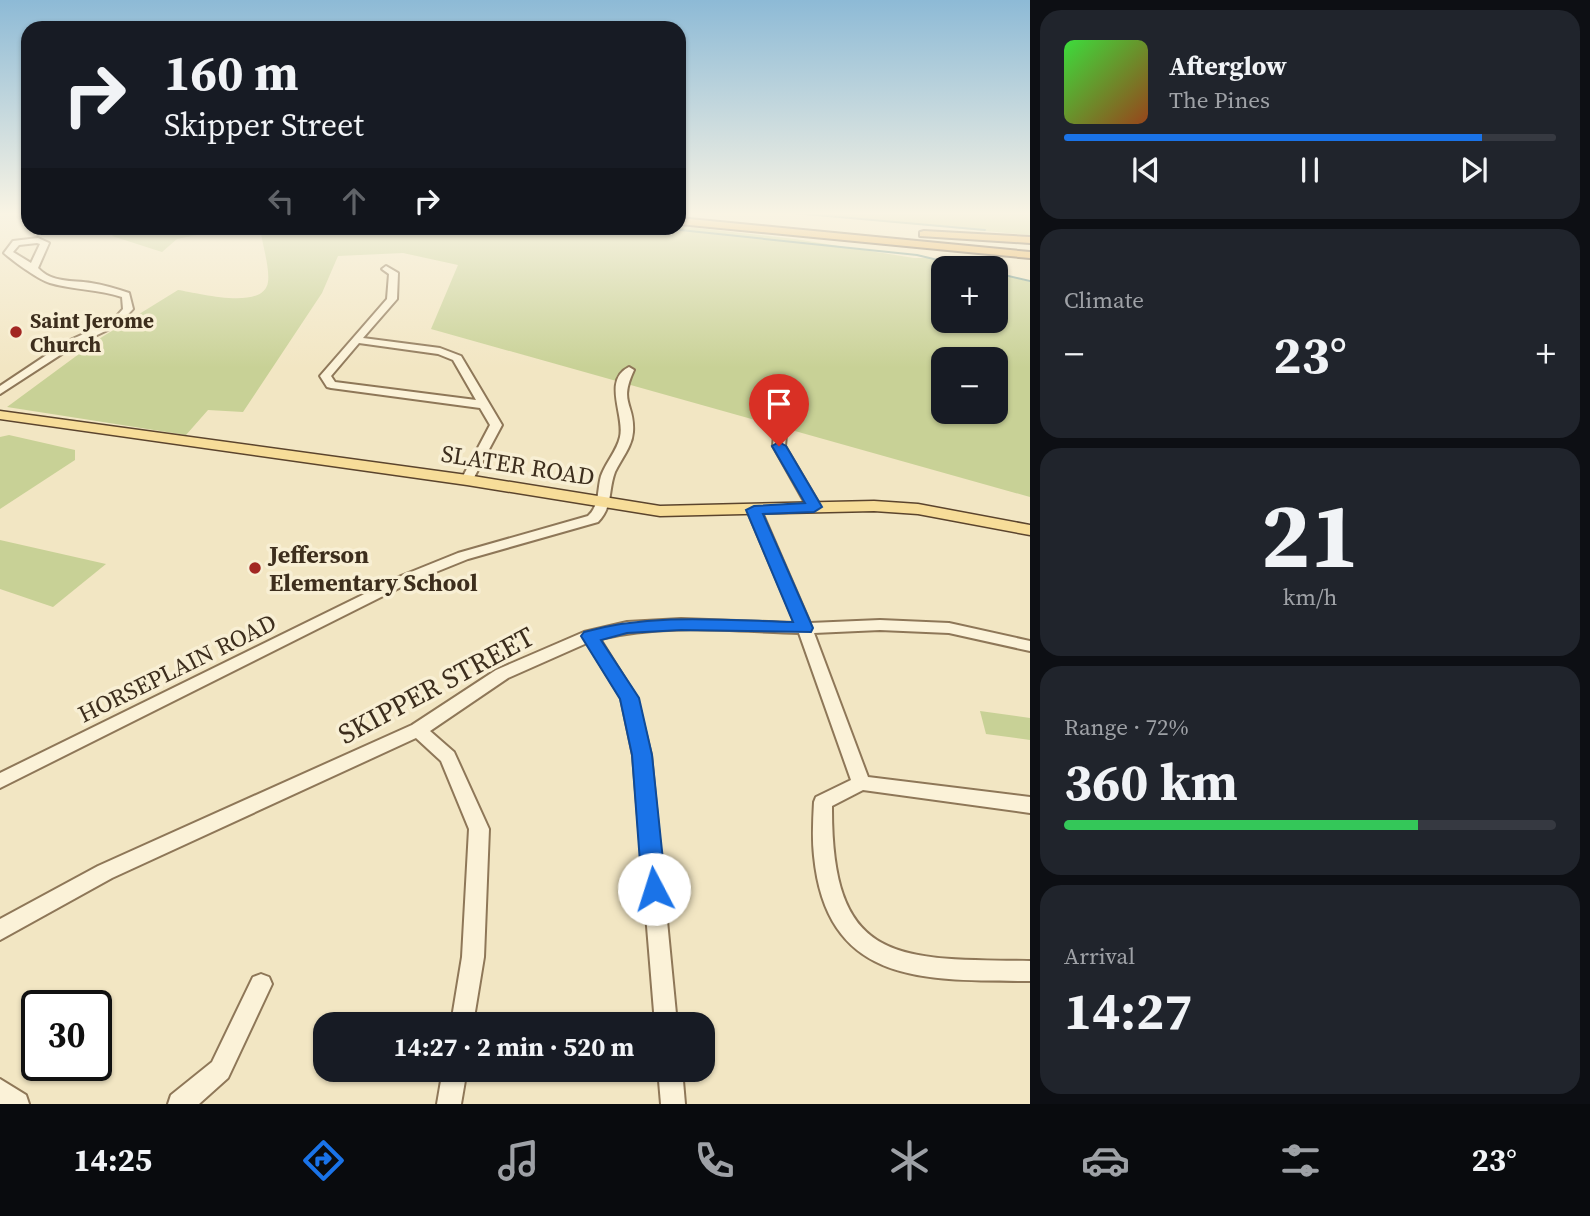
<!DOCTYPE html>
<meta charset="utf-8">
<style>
:root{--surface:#171b24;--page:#20242c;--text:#f1f3f6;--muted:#9ea1a6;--line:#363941;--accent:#1a73e8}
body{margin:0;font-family:"Source Serif 4",serif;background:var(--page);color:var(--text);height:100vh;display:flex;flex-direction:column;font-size:26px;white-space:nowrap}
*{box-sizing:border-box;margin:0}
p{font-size:23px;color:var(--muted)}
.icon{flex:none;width:38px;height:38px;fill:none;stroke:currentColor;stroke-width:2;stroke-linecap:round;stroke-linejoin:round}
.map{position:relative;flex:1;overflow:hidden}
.panel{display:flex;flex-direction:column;gap:10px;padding:10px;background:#0d0f14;width:560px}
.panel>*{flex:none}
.top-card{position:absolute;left:21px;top:21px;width:665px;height:214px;border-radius:21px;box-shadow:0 2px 5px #0004;background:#171b24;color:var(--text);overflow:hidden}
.controls{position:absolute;left:931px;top:256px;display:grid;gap:14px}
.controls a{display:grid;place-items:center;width:77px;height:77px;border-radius:14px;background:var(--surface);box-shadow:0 2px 5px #0004;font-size:35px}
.speed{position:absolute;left:21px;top:990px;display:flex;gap:14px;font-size:35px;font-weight:700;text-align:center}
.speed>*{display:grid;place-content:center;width:91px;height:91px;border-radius:50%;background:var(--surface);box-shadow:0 2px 5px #0004;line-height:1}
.speed .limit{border:4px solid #111;border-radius:10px;background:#fff;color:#111}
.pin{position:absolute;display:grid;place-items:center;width:60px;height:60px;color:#fff;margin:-72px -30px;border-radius:50% 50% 50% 0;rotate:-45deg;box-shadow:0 0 7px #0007}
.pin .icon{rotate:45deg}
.me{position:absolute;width:77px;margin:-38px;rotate:355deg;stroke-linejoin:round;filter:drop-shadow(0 0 5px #0008)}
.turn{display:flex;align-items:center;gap:24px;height:147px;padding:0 28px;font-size:32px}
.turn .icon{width:91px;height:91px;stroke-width:2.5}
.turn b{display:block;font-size:49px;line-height:60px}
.lanes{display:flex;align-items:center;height:66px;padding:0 28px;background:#0003;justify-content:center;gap:35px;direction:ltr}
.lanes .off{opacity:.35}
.big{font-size:52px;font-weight:700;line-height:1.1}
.panel .tile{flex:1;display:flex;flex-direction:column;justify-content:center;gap:10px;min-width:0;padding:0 24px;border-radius:21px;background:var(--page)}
.panel .dial{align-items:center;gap:0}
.dial b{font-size:91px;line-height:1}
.song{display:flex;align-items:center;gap:21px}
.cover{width:84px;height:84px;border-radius:10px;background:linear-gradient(135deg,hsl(120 70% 55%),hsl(20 70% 35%))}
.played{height:7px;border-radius:4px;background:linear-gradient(90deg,var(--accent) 85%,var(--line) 85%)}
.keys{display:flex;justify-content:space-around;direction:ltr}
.heat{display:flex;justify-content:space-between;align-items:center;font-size:38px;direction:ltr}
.charge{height:10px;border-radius:5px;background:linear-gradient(90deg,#34c759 72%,var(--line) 0)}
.trip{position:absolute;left:313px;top:1012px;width:402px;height:70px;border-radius:21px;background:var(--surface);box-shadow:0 2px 5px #0004;font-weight:700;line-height:70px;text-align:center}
.tab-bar{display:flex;height:112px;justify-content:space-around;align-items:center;background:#090b0e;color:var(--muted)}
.tab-bar .icon{width:49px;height:49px}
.tab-bar .current{color:var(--accent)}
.tab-bar b{font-size:32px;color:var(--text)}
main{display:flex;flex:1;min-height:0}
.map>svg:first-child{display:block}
.green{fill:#c8d196;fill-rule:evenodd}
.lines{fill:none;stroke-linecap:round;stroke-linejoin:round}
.stream{stroke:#6b948b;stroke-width:2}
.minor-casing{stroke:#8e7758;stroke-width:4}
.major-casing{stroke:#5b442d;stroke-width:3}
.highway-casing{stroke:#5b442d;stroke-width:4}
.minor{fill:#fbf2d8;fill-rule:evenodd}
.major{fill:#f7dd99;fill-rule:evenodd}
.highway{fill:#e7aa4e;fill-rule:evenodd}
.route{fill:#1a73e8;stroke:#114b97;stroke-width:2}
.poi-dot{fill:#a22723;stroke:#f8efd4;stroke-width:2.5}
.labels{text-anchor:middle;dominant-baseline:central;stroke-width:7;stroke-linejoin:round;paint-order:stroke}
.far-poi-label{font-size:21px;font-weight:bold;fill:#3d2e1d;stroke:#f8efd4;text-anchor:start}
.street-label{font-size:24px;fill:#3d2e1d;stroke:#f8efd4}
.poi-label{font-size:24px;font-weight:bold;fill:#3d2e1d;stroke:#f8efd4;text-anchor:start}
.near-street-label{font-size:28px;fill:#3d2e1d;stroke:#f8efd4}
</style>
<main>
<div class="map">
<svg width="1030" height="1104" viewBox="0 0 1030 1104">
<rect width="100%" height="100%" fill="#f2e6c3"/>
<!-- green -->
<g class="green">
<polygon points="794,213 1030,213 1030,235"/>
<path d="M 679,226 L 795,239 L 914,258 L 931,258 L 972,268 L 943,268 L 943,320 L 996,320 L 996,273 L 1030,282 L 1030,497 L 431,329 L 458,265 L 403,253 L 338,256 L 322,293 L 243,412 L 208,410 L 186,435 L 7,407 L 102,337 L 178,290 C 198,293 264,311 268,282 C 270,269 262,242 260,228 ZM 943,359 L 996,359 L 996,411 L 943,411 Z"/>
<polygon points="117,228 231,228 177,239 162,252 112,236"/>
<polygon points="9,435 75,450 75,460 0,509 0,437"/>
<polygon points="0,540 106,564 53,607 0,589"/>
<polygon points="980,711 1030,718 1030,740 986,734"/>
</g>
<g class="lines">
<!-- stream -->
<g class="stream">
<polyline points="794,213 985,230"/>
<polyline points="661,228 917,255 971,268"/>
<polyline points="996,273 1030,281"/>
</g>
<!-- minor casing -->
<g class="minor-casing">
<g id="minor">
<path d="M 38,238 L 49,243 L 38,268 C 52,283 71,280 91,283 C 104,285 117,289 129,293 L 133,309 L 118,325 L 74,346 L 0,394 L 0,386 L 66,342 L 112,321 L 123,309 L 122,297 C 98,289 74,290 50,283 C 39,280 13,261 4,253 L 13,241 ZM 37,243 L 40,244 L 31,263 L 13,252 L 19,245 Z"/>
<path d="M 386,266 L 398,273 L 397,299 L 363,338 L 440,348 L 461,356 L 502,425 L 471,483 L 463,483 L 461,480 L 490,425 L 480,408 L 331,388 L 327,387 L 320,376 L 387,299 L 389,274 L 382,269 ZM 359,343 L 438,354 L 453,360 L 476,400 L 335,382 L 331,376 Z"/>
<path d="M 629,367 L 634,370 C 618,404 635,403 633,432 C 632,447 621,459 615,472 C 608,490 613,507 598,522 L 468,559 L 411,582 L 0,788 L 0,773 L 401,576 L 458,553 L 588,516 C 600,505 597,490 601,476 C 606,462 617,451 620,437 C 625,416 602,380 629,367 Z"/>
<polygon points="780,431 786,435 785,446 821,507 819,510 809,510 773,446 774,435"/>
<path d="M 754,506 L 761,510 L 810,623 L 880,620 L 949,623 L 1030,641 L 1030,651 L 949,633 L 880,630 L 814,633 L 868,777 L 1030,797 L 1030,813 L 863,790 L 832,806 C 831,965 897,959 1030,961 L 1030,981 C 927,980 827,987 814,856 C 812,838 813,820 814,802 L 816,797 L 851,780 L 799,633 C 733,631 664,623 600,639 L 637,698 L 651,755 L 677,1024 L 655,1024 L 633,755 L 621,698 L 587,643 L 508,678 L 430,731 L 454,752 L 489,829 L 484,957 L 473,1024 L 451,1024 L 462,957 L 469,829 L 441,761 L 416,738 L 112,878 L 0,940 L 0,919 L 98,866 L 412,725 L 496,670 L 584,632 L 627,622 L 681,619 L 795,623 L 747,510 Z"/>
<polygon points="261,974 269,977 272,984 228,1078 199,1104 168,1104 171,1095 212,1062 253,977"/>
<polygon points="443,1069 467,1069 461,1104 437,1104"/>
<polygon points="658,1069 682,1069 685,1104 661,1104"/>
<polygon points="0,1079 26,1095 29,1104 0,1104"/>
</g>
</g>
<!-- major casing -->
<g class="major-casing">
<polygon id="major" points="0,411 467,475 660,506 874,501 918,504 1030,525 1030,535 918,514 874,511 660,516 467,485 0,419"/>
</g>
<!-- highway casing -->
<g class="highway-casing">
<g id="highway">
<polygon points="679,218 1030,252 1030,258 679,224"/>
<polygon points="924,231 1030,237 1030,243 920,236 920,232"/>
</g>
</g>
<!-- minor -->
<use href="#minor" class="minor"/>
<!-- major -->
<use href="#major" class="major"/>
<!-- highway -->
<use href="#highway" class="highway"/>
</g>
<!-- sky -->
<linearGradient id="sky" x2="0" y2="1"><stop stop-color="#8dbad6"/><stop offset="0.58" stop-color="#f9f4e4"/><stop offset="1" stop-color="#f9f4e4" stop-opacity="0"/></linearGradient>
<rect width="1030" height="368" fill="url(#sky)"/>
<!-- route -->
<path class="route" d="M 779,442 L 786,446 L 822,507 L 814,512 L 763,514 L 813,628 L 811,632 L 681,630 L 627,633 L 601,640 L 639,698 L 652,755 L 666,889 L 662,896 L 654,899 L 646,896 L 642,889 L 632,755 L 620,699 L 581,636 L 584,632 C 652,613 723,620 793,622 L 746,510 L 754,506 L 805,503 L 772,446 Z"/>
<!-- markers -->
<g class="poi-dot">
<circle cx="16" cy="332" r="7"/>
<circle cx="255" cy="568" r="7"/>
</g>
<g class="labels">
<!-- far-poi labels -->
<g class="far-poi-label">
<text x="30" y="320">Saint Jerome<tspan x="30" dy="24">Church</tspan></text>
</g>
<!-- street labels -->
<g class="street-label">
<text transform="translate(518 465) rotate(9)">SLATER ROAD</text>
<text transform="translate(177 668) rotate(-26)">HORSEPLAIN ROAD</text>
</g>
<!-- poi labels -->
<g class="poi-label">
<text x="269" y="554">Jefferson<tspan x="269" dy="28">Elementary School</tspan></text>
</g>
<!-- near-street labels -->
<g class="near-street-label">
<text transform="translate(436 685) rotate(-28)">SKIPPER STREET</text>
</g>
</g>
</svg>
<div class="controls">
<a>+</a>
<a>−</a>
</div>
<div class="speed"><div class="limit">30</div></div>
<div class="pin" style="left:779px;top:446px;background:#d93025"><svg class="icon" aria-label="arrive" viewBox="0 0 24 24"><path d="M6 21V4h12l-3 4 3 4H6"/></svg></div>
<svg class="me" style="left:654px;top:889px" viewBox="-20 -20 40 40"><circle r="19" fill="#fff"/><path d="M0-13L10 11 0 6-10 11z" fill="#1a73e8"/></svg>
<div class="trip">14:27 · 2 min · 520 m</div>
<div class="top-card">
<div class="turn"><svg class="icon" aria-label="right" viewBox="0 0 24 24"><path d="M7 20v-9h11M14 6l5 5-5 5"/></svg><div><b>160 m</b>Skipper Street</div></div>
<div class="lanes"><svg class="icon off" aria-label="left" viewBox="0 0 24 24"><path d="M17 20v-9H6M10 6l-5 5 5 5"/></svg><svg class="icon off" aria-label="ahead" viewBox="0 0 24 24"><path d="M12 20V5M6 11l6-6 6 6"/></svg><svg class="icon" aria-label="right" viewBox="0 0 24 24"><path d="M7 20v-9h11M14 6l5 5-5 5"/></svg></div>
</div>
</div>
<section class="panel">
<div class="tile">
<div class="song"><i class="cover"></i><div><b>Afterglow</b><p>The Pines</p></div></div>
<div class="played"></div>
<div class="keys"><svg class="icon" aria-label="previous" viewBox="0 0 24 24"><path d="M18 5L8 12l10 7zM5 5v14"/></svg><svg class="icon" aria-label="pause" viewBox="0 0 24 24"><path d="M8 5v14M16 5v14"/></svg><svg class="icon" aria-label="next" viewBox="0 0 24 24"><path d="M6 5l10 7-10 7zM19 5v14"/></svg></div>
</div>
<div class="tile"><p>Climate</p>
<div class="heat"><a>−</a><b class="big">23°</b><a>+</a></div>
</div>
<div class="tile dial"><b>21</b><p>km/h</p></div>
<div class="tile"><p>Range · 72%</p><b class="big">360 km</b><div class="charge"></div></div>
<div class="tile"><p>Arrival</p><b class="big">14:27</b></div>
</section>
</main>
<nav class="tab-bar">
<b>14:25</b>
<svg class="icon current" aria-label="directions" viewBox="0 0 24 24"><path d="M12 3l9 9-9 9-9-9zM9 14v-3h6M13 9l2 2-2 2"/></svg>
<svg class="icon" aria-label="music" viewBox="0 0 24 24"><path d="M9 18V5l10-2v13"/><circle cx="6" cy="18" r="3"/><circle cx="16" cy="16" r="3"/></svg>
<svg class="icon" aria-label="phone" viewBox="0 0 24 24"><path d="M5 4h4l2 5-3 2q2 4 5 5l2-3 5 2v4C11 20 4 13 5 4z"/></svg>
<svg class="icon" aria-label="climate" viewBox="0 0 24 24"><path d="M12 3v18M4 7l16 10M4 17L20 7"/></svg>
<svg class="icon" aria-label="car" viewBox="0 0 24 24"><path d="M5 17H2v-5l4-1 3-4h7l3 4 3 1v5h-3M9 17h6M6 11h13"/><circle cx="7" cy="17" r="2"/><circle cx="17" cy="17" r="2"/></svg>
<svg class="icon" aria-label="filters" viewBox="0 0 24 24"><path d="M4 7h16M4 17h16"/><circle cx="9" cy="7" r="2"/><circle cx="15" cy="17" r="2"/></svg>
<b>23°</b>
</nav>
